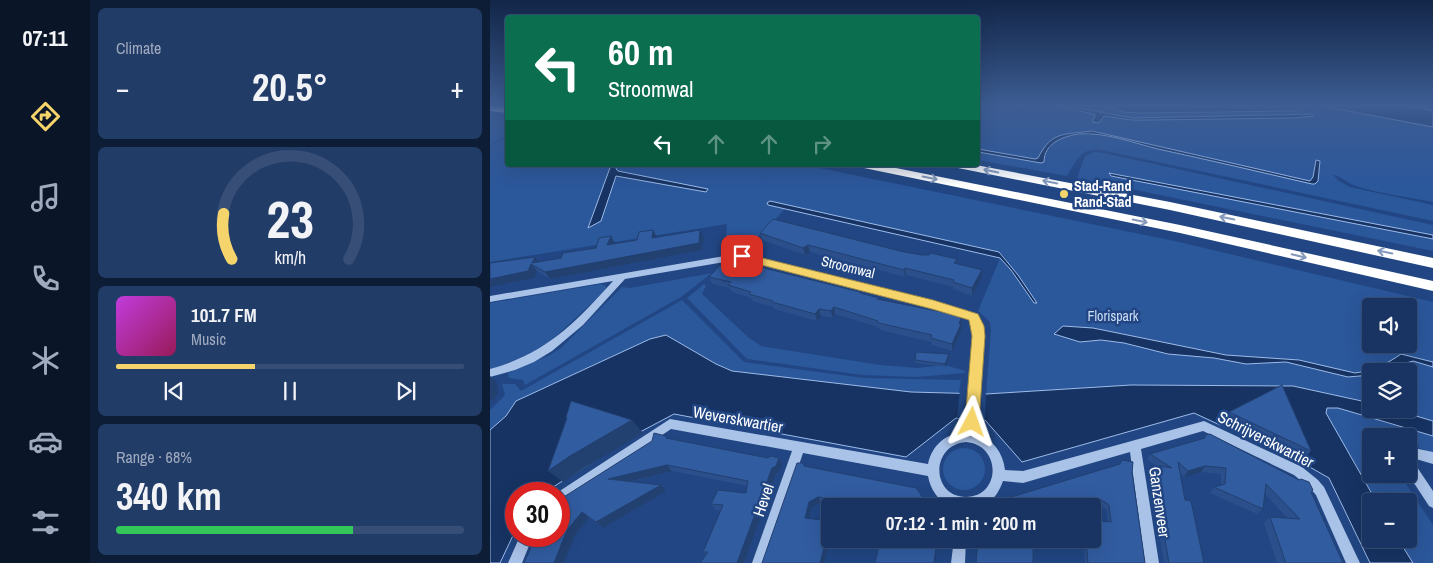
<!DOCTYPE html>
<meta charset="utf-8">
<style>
:root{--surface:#193462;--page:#223c68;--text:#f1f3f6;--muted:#9faabe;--line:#374f77;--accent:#f5d56b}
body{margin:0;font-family:"Archivo Narrow",sans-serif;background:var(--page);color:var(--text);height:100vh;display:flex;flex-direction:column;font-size:19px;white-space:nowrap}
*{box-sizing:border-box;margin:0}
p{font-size:16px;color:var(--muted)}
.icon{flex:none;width:28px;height:28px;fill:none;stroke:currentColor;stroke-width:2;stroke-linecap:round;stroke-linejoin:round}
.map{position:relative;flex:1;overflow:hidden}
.details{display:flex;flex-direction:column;gap:8px;padding:8px;background:#0e1d36;width:400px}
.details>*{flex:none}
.banner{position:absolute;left:15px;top:15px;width:475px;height:152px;border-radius:5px;box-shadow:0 5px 20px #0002,0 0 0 1px var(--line);background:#0b6e4f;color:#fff;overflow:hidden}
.tools{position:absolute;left:872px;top:298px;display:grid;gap:10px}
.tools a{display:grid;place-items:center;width:55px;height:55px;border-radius:5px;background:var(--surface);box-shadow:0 5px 20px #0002,0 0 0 1px var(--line);font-size:25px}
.speed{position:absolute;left:15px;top:482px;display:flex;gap:10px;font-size:25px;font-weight:700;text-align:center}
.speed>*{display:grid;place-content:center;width:65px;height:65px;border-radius:50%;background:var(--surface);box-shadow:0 5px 20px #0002,0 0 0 1px var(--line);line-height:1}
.speed .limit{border:8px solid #d22;background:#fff;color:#111}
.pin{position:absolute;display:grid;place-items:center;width:42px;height:42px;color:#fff;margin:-21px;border-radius:10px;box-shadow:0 2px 8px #0006}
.me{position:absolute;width:55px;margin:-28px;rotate:4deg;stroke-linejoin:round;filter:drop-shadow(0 0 4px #0008)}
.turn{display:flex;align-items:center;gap:18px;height:105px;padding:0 20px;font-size:22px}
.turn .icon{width:65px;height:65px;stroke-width:2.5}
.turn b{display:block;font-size:35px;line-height:42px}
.lanes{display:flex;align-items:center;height:48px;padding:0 20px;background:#0003;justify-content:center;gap:25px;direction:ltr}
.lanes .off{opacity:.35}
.big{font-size:38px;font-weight:800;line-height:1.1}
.details .tile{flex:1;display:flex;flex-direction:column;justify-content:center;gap:8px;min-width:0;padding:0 18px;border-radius:8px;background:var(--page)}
.details .dial{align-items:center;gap:0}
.dial svg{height:130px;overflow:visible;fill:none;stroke:var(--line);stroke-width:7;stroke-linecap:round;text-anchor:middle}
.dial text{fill:var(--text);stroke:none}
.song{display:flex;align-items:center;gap:15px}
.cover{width:60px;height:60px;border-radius:8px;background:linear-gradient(135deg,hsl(290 70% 55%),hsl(330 70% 35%))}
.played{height:5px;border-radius:2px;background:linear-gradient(90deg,var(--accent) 40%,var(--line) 40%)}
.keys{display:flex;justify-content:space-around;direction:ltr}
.heat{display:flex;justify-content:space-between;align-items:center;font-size:28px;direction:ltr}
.charge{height:8px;border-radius:4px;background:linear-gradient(90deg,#34c759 68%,var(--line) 0)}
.trip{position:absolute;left:331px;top:498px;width:280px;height:50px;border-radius:5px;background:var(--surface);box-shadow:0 5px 20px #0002,0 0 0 1px var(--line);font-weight:800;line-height:50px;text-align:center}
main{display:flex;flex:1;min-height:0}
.menu{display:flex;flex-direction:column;width:90px;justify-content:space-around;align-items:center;background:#0a1527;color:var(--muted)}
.menu .icon{width:35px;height:35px}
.menu .current{color:var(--accent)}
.menu b{font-size:22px;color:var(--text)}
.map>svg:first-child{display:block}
.green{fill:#2b579b;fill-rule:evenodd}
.water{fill:#173363;stroke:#9dbcea}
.pier{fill:#214683}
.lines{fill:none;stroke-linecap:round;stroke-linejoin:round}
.minor{fill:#a9c2e8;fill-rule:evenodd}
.highway{fill:#fff;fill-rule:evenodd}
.wall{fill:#2a4f8a}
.shaded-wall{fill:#224070}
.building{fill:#315ca0;stroke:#224070}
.oneway{stroke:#8599bb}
.route{fill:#f5d56b;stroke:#9f8a46}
.poi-dot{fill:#f5d56b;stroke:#214683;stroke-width:2}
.labels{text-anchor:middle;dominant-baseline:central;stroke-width:5;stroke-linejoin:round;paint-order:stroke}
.poi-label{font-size:14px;font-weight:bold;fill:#fff;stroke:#214683;text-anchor:start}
.street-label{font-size:14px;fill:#fff;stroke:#214683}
.park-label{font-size:14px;fill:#cdddf6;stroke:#214683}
.near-street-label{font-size:16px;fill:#fff;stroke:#214683}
</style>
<main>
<nav class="menu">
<b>07:11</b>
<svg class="icon current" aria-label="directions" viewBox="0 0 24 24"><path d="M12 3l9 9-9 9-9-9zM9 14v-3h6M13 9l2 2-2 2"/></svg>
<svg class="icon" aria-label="music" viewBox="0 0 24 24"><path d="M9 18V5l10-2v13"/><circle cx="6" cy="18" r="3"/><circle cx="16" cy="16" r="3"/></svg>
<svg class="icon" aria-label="phone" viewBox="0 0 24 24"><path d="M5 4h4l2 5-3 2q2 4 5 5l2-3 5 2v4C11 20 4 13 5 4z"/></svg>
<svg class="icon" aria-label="climate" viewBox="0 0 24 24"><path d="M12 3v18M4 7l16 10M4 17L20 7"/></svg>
<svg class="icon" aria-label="car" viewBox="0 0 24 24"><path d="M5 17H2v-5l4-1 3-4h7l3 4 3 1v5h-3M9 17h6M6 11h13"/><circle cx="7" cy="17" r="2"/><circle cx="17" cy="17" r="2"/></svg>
<svg class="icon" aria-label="filters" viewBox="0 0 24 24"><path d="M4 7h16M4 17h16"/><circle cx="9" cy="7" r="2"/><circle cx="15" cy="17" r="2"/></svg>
</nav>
<section class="details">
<div class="tile"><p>Climate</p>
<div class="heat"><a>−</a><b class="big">20.5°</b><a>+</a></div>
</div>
<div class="tile dial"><svg viewBox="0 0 100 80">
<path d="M14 69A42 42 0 1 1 86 69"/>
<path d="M14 69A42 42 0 0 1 9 41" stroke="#f5d56b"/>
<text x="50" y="56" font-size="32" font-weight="700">23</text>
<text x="50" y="72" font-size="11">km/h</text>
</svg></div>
<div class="tile">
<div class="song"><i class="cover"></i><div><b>101.7 FM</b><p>Music</p></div></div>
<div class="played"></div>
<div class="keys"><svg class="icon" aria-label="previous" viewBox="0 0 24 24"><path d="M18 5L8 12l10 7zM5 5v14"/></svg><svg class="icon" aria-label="pause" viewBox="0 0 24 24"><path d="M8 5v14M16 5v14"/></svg><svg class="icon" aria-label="next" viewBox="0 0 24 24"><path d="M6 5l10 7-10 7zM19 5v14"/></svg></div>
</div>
<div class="tile"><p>Range · 68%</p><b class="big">340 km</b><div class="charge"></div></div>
</section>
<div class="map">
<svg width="943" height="563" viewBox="0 0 943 563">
<rect width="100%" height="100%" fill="#214683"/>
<!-- green -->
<g class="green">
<path d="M 488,106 L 943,106 L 943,202 C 918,197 891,194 866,186 C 858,184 850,175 843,175 L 849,181 L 860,187 L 943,205 L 943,221 L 611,150 C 591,147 586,161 577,176 L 488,160 L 488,152 L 551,163 C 558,151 562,141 576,137 C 605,128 661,147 692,154 C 735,164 778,173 821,184 L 825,184 L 828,181 L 829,172 L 820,181 L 611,133 L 585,132 L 561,139 L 548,158 L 545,159 L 488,149 Z"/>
<polygon points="0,119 18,122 17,136 0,145"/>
<path d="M 17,137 L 18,165 L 121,165 L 98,227 L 126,176 L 215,192 L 217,190 L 128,171 L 126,170 L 127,165 L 315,165 L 689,242 L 943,302 L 943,362 L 914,354 L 923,361 L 943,367 L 943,421 L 902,409 L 919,409 L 919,371 L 881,371 L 881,403 L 802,386 L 641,385 L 496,394 L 501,329 L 500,322 L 488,311 L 510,258 L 521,270 L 544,303 L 547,303 L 513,255 L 509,252 L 280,201 L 278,205 L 295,209 L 254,251 L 235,253 L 237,224 L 0,262 L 0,146 ZM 881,306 L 919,306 L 919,344 L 881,344 Z"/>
<polygon points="604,152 614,153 943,225 943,235 622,173 621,176 943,239 943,251 587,178 595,156"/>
<polygon points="222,273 191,297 35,385 33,380 19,378 18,373 60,355 71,348 132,287 140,288"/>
<polygon points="111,284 116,286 116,290 52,349 0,370 0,303"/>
<polygon points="214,284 216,286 212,294 258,337 271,346 390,365 427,368 455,365 475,371 475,373 426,377 372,375 257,359 197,298"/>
<polygon points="192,300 254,362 374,378 471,380 469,393 421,392 242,371 226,364 176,335 160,339 26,401 16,416 0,430 0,410 15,395 12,384 25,384 31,391"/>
<polygon points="837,408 848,408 918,429 920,446 919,446 919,436 881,436 881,474 910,475 943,525 943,563 923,563 908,539 919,539 919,501 886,501 840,423 836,413"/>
<polygon points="926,431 943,436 943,453 929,448"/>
<circle cx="474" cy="469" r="21"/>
</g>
<!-- water -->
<g class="water">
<polygon points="566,106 577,106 643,118 822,114 824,116 804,118 657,120 642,120 614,116 609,123 602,122 605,116 604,114"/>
<polygon points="609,106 816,106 817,107 804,111 650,113 633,112 624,108 615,107 614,111 609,110"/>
<polygon points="832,106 920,106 943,111 943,127"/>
<path d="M 602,131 L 820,181 L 823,177 L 826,160 L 830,161 L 828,181 L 825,184 L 822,184 C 770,172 719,160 668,149 C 644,143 615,132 589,134 C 574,136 554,143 554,162 L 551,163 L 488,152 L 488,149 L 545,159 L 548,158 C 562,130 575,135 602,131 Z"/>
<polygon points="121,165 127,165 126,169 128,171 218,189 216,192 126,176 111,221 98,228"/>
<polygon points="619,173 943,235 943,239 621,176"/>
<polygon points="280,201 509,252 528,275 547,303 544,303 521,270 510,258 278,205 277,203"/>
<path d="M 573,326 L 603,328 L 736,355 L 809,360 L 865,373 C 881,371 899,363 911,354 L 943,362 L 943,367 L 923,361 L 891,371 L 881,371 L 881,375 L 858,377 L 796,362 L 756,364 L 724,358 L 678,354 L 634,343 L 611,340 L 590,342 L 564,334 Z"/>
<polygon points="176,335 226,364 242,371 421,392 496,394 641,385 803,386 881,403 881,409 902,409 943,421 943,436 848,408 837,408 836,413 886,501 881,501 881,539 908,539 923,563 880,563 839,478 739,421 730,425 704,413 532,462 495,420 466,418 416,457 184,414 150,432 52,494 26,494 26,529 10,563 0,563 0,430 16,416 26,401 160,339"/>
</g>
<!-- pier -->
<polygon class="pier" points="470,390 496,391 495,420 467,418"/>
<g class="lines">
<!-- minor -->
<g class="minor">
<path d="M 252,253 L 476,310 C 489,314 493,323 494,336 L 487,434 C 503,440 513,452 515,470 L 533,471 L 714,421 L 812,467 L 828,480 L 834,487 L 870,563 L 856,563 L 826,495 L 820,488 L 804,475 L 713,431 L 651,449 L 669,563 L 655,563 L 640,452 L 533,483 L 513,481 C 506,500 498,506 477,506 C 472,506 466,507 461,506 C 448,502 440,488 438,476 L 313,453 L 276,563 L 262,563 L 302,451 L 181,429 L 73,502 L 69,504 L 69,494 L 65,494 L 180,419 L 438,464 C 442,445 456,433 476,432 L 484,336 L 482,323 L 476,318 L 252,259 L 135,279 L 93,325 L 62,351 L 44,362 L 25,370 L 0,377 L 0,369 C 57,353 85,323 123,281 L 0,302 L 0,296 ZM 476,442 C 512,445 511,497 476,497 C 441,497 440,445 476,442 Z"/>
<polygon points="919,447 943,452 943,464 919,457"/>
<polygon points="919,459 923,461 943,491 943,508 939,506 918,474"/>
<polygon points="30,536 43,536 32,563 18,563"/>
<polygon points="464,539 476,539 475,563 461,563"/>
</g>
<!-- highway -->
<g class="highway">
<polygon points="0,106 18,107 18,113 0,111"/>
<polygon points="368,165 391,165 690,225 943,281 943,291 690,233 374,168"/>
<polygon points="462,165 486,165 680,202 943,258 943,268 680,210 468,168"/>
</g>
</g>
<!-- wall -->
<g class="wall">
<polygon points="210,230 214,237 212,250 60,279 47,271 44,278 0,287 45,257 49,262 71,258 125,243 125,244"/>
<polygon points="270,233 414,252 492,270 492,277 482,296 463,289 463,287 416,275 415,277 320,252 315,255 272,240"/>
<polygon points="219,277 371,293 389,298 389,300 472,316 471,331 462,351 442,345 441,342 394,331 389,329 388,327 345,314 343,318 331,316 327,321 284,309 283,307 262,301 261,298 242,292 239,288 222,284"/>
<polygon points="459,358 455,367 426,363 425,360"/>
<polygon points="739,412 821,451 809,463 730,425"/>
<polygon points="715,435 823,490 821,492 853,563 787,563 774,523 780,517 797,518 775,494 773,509 767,514 720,493 724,487 731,485 731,474 711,472 694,477 690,473 695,500 714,563 674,563 659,471 662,465 665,465 657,460 660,454 713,438"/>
<polygon points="176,436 178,439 278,458 289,458 292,464 289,472 286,474 254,563 210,563 216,555 213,552 231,510 226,510 221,504 256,493 257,486 182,471 140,482 171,485 176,491 113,528 99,518 85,535 74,563 34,563"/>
<polygon points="314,466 439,506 352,506 331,502 322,507 319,518 340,539 334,563 272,563"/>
<polygon points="642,472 655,563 595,563 593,539 602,539 618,522 617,510 608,504 601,506"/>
</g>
<!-- shaded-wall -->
<g class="shaded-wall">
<polygon points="163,230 167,237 166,245 162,238"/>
<polygon points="210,230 214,237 212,250 60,279 55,272"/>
<polygon points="121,236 125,243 122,252 117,245"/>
<polygon points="318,245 320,252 315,255 313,248"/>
<polygon points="45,257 50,264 42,263"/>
<polygon points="41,264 47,271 44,278 0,287 0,279"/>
<polygon points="415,268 416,275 415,277 414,270"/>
<polygon points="492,270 492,277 482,296 482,288"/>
<polygon points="344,307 345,314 343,318 341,311"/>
<polygon points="329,309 331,316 327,321 325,314"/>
<polygon points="472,316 471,331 462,351 462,344"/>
<polygon points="459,354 459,358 455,367 455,364"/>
<polygon points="0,376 7,382 8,392 5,399 0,400"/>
<polygon points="142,420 153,433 94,468 73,482 58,471 80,456"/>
<polygon points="289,458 292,464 289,472 286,474 254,563 247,563 282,468"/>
<polygon points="177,465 182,471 125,485 118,479"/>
<polygon points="715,466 711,472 694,477 698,471"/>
<polygon points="171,485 176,491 113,528 106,522"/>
<polygon points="328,497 331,502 322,507 318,523 315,518 319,502"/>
<polygon points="610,499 608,504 601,506 586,506"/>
<polygon points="92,512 99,518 85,535 74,563 64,563 77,530"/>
<polygon points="340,525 340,539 334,563 330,563"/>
<polygon points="447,539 448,539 445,563 444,563"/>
</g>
<!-- building -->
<g class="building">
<polygon points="283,219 414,252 432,255 439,255 440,253 467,259 464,263 492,270 482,288 463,282 464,280 415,268 414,270 318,245 313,248 270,233"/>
<polygon points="163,230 162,238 210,230 209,243 55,272 41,264 38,271 0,279 0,263 45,257 42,263 71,258 73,253 106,248 109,238 121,236 117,245 147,240 149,232"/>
<polygon points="242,260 370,292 370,293 389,298 387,299 472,316 469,324 471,324 462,344 441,338 442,335 393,324 387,322 388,321 344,307 341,311 329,309 325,314 282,302 283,301 259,294 261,292 238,285 241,282 219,277 230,265 235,266"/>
<polygon points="426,352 459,354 455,364 425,360"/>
<polygon points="792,385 821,451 739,412"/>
<polygon points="81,401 142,420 80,456 58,471 77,418 76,417"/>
<polygon points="164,433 176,436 176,438 278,458 281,456 289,458 286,466 282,468 247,563 210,563 218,552 213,552 233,505 221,504 228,490 256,493 258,481 177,465 118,479 171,485 106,522 92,512 77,530 64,563 34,563 46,536 69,536 69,500 162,441"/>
<polygon points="720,434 809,480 811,479 819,482 823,490 821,492 853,563 796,563 780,517 810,519 776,484 773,509 724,487 735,484 736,468 715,466 698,471 688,462 695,500 701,501 714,563 679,563 662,465 682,468 660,454 715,438 715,435"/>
<polygon points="632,460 643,462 642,472 655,563 598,563 596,539 602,539 602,520 621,522 619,505 610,499 586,506 509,506 518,498 630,464"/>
<polygon points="307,463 313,463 314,466 426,488 439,506 376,506 328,497 319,502 315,518 340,521 340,525 330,563 272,563"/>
<polygon points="407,539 447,539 444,563 385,563 390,541 407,543"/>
<polygon points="488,539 539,539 543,543 543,563 486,563"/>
</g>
<!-- one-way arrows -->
<defs><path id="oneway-shaft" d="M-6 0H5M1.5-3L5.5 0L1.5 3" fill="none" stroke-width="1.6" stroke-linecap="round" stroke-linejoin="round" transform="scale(1.25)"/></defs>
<g class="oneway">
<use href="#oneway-shaft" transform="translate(501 171) rotate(-169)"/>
<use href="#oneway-shaft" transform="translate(440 178) rotate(11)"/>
<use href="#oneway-shaft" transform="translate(560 182) rotate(-169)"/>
<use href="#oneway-shaft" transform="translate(737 218) rotate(-168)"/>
<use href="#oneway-shaft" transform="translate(650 221) rotate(12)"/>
<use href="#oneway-shaft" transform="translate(895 252) rotate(-168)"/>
<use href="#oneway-shaft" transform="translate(809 256) rotate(13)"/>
</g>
<!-- sky -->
<linearGradient id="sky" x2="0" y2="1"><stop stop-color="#122648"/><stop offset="0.57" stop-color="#3d5d93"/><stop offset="1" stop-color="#3d5d93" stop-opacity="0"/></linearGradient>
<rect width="943" height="185" fill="url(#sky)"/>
<!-- route -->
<polygon class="route" points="252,253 443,300 488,314 494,326 495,336 489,422 487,426 482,428 477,426 475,422 482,336 479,320 442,309 248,259 246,256 248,254"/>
<!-- markers -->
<circle class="poi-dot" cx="574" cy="194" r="5"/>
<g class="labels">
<!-- poi labels -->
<g class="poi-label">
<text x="584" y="186">Stad-Rand<tspan x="584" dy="16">Rand-Stad</tspan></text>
</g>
<!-- street labels -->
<g class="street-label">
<text transform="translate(358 267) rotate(14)">Stroomwal</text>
</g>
<!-- park labels -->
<g class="park-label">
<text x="623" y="316">Florispark</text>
</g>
<!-- near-street labels -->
<g class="near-street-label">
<text transform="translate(248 419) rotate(10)">Weverskwartier</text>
<text transform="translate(776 439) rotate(27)">Schrijverskwartier</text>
<text transform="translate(273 500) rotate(-71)">Hevel</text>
<text transform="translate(670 502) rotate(82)">Ganzenveer</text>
</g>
</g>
</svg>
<div class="tools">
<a><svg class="icon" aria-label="sound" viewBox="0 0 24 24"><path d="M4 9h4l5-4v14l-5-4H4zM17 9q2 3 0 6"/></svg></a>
<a><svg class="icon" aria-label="layers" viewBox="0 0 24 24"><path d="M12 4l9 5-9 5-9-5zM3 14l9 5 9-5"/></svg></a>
<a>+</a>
<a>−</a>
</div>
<div class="speed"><div class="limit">30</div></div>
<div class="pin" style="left:252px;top:256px;background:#d93025"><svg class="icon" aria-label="arrive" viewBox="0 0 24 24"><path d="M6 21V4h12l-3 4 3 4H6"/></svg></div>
<svg class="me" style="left:482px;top:422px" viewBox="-20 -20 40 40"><path d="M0-17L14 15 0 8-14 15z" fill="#f5d56b" stroke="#fff" stroke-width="4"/></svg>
<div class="trip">07:12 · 1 min · 200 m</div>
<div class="banner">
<div class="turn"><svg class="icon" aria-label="left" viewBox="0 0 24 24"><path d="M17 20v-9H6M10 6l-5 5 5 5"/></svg><div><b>60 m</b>Stroomwal</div></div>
<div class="lanes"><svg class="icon" aria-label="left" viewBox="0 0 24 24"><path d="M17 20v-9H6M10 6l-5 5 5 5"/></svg><svg class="icon off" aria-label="ahead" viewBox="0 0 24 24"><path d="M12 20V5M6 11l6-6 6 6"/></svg><svg class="icon off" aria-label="ahead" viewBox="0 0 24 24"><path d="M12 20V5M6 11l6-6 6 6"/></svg><svg class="icon off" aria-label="right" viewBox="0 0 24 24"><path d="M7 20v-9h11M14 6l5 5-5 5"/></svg></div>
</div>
</div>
</main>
